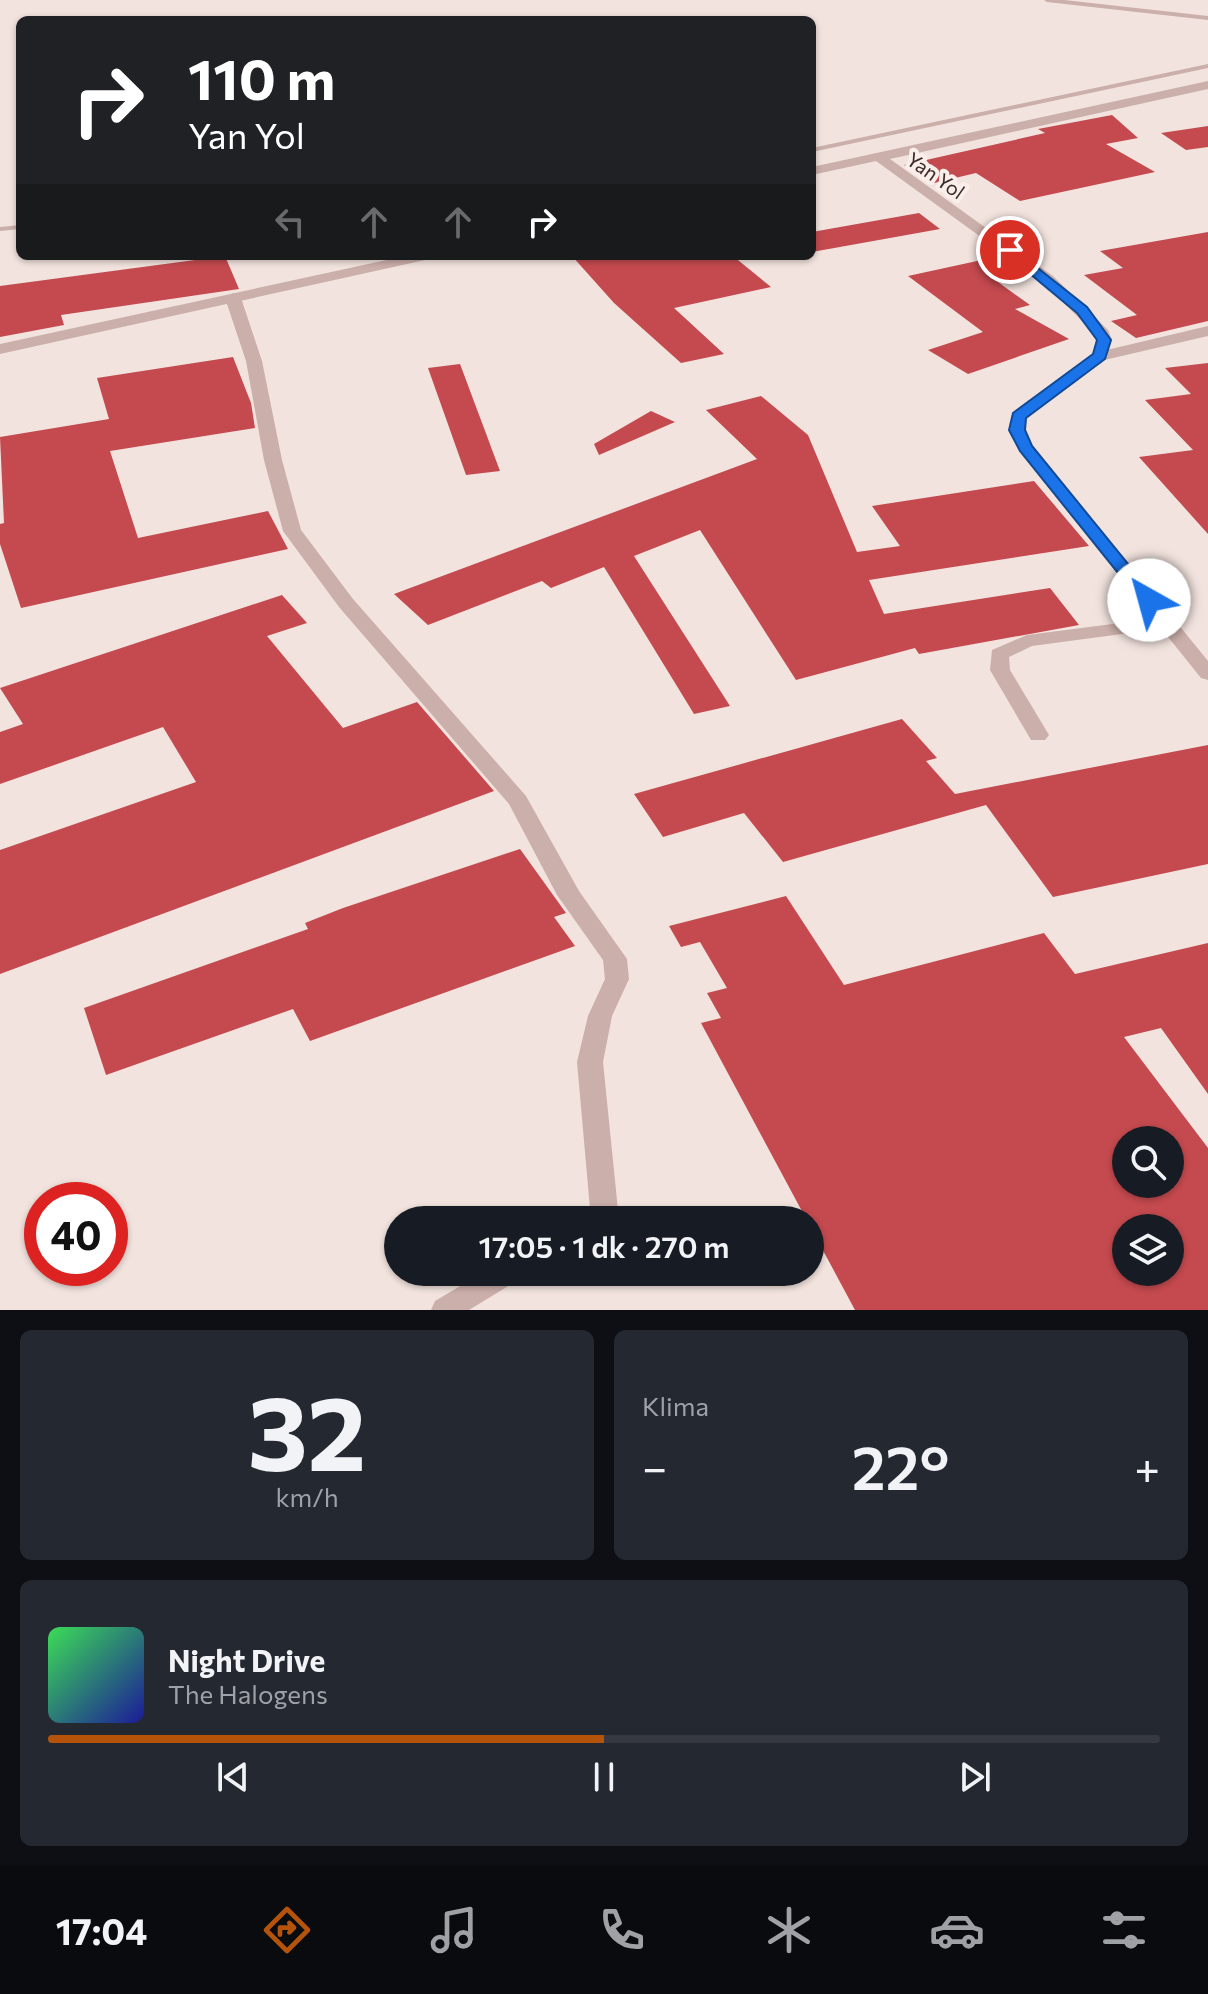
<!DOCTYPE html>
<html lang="tr">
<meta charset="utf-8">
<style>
:root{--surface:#171b24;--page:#242831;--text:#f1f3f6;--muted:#9ea1a6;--line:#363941;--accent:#b45309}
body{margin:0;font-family:Commissioner,sans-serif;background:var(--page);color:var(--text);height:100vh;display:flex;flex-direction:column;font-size:30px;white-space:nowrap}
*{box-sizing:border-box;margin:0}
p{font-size:26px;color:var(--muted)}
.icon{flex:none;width:44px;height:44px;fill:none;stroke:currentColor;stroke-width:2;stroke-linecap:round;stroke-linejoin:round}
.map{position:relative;height:1310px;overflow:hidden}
.sheet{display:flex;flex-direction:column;gap:20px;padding:20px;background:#0d0f14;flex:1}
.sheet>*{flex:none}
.guide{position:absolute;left:16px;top:16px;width:800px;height:244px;border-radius:12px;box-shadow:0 2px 6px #0004;background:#202124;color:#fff;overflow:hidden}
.controls{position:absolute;left:1112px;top:1126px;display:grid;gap:16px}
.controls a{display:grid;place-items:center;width:72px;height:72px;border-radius:50%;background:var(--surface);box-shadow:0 2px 6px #0004;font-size:40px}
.speed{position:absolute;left:24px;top:1182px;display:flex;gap:16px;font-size:40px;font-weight:700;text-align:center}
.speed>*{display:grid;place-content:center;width:104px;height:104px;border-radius:50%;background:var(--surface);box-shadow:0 2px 6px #0004;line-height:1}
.speed .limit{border:12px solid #d22;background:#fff;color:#111}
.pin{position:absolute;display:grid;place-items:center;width:68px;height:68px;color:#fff;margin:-34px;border:4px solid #fff;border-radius:50%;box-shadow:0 2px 8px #0007}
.me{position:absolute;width:88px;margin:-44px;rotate:322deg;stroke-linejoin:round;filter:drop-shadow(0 0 6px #0008)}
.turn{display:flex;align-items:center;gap:28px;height:168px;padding:0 40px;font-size:36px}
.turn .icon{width:104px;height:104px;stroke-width:2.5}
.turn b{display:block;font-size:56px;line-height:68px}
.lanes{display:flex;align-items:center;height:76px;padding:0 40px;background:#0003;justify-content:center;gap:40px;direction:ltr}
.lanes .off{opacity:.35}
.big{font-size:60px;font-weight:600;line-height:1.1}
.sheet .widget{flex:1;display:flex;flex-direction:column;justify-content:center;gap:12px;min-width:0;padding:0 28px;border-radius:12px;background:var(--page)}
.sheet .dial{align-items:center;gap:0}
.dial b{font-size:104px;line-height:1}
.song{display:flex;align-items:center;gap:24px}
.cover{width:96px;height:96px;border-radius:12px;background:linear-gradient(135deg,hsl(130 70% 55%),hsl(240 70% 35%))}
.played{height:8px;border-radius:4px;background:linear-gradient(90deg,var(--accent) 50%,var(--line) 50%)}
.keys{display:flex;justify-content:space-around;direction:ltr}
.heat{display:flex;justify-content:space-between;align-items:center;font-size:44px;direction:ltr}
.sheet .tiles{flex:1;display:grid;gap:20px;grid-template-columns:1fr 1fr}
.widget:last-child{grid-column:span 2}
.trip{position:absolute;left:384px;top:1206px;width:440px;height:80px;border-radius:40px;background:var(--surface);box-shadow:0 2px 6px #0004;font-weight:600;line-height:80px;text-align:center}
.dock{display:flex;height:128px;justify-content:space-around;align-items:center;background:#090b0e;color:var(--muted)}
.dock .icon{width:56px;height:56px}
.dock .active{color:var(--accent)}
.dock b{font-size:36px;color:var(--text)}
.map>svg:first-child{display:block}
.building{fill:#c44a4f;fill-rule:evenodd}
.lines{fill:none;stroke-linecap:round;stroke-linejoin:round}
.service{fill:#cbafaa;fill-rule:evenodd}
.minor{fill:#cbafaa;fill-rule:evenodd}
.tertiary{fill:#cbafaa;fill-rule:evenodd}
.route{fill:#1a73e8;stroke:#114b97;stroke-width:2}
.labels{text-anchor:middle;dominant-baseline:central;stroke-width:8;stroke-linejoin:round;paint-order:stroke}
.far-street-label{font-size:20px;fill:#382a29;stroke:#faeeeb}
</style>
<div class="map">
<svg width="1208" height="1310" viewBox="0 0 1208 1310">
<rect width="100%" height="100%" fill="#f2e3de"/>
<!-- building -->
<g class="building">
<polygon points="1112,115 1138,138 1106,144 1155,172 1020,201 976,173 934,183 904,165 1045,133 1038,129"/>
<polygon points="1208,126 1208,147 1186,150 1161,133"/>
<polygon points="919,213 940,229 812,252 812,232"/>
<polygon points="1208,232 1208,321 1136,338 1111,321 1137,315 1084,275 1123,268 1100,251"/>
<polygon points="225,256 239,289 61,315 64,325 0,337 0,286"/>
<polygon points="572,256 733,256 771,287 674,308 724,354 681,363 614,303"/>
<polygon points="1000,256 1026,273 995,280 1030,305 1015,309 1069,339 968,374 928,350 983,332 908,276"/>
<polygon points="233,357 251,403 255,428 110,451 138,538 268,511 288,549 21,608 0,544 0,524 4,523 0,437 109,419 97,378"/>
<polygon points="1208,363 1208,534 1139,457 1193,450 1145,400 1191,394 1165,368"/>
<polygon points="460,364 500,471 466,475 428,368"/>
<polygon points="761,396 808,435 857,552 900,546 872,506 1034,481 1089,546 869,580 884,614 1050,588 1079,625 919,654 915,648 796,680 700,530 634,556 730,706 694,714 604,567 551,588 542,581 428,625 394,594 757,459 706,410"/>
<polygon points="651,411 675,422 599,455 594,444"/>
<polygon points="282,595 307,623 267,636 343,728 417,702 494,791 0,974 0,850 196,782 163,727 0,784 0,732 23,724 0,688"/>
<polygon points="902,719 937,758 926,761 955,794 1208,745 1208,864 1053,897 986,805 783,862 744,813 663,837 634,794"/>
<polygon points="520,849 566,913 554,917 575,946 310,1041 293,1009 106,1075 84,1008 308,929 305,923 343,908"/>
<path d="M 786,896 L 844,985 L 1044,933 L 1075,974 L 1208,943 L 1208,1094 L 1161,1028 L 1124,1037 L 1208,1148 L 1208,1310 L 855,1310 L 701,1023 L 721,1018 L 707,993 L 727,988 L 700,942 L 681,947 L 669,926 ZM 1126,1140 L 1170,1140 L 1170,1184 L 1126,1184 ZM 1126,1228 L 1170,1228 L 1170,1272 L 1126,1272 Z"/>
</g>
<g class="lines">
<!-- service -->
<g class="service">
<polygon points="1044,0 1064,0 1208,16 1208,20 1047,2"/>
<polygon points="1208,64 1208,68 812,152 812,148"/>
<polygon points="20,225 20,229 0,231 0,227"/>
</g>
<!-- minor -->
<g class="minor">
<polygon points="233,293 241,298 262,361 282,460 301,530 353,599 526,796 579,891 627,959 629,979 612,1016 603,1062 619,1220 591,1220 577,1062 588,1016 605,979 603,960 557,895 509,804 339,607 283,531 264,460 246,361 225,298"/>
<polygon points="1208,326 1208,336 1100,361 1092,356 1094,353"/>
<polygon points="1167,617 1174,619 1177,623 1174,627 1032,646 1009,657 1010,670 1049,735 1045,740 1031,740 990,670 992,650 1027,635"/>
<polygon points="484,1272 522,1272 518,1280 469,1310 431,1310 435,1301"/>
</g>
<!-- tertiary -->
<g class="tertiary">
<polygon points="1208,81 1208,89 890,159 1053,276 1108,330 1112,340 1106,359 1027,418 1025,430 1033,446 1208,661 1208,680 1201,678 1019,451 1009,430 1013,412 1093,354 1096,340 1093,332 1043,282 876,161 812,175 812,167"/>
<polygon points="405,256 432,256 425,260 0,354 0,344"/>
</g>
</g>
<!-- route -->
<polygon class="route" points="1010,246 1087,307 1111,340 1105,359 1026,418 1025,430 1032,446 1155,597 1155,604 1143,604 1020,451 1009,430 1013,413 1093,354 1097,340 1077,313 1005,253 1005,247"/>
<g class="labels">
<!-- far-street labels -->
<g class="far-street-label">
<text transform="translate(936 175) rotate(35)">Yan Yol</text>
</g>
</g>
</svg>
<div class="controls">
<a><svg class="icon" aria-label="search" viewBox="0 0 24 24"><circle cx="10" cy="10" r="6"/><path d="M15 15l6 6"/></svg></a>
<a><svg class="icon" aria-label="layers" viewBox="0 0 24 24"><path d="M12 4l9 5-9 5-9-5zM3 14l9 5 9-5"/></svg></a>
</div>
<div class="speed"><div class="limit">40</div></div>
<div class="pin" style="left:1010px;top:250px;background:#d93025"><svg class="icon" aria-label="arrive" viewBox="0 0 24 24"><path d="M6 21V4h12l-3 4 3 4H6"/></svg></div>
<svg class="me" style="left:1149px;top:600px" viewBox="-20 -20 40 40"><circle r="19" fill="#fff"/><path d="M0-13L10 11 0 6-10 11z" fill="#1a73e8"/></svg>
<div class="trip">17:05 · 1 dk · 270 m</div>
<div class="guide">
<div class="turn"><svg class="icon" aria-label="right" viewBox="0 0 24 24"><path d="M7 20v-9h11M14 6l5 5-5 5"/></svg><div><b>110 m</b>Yan Yol</div></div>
<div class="lanes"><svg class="icon off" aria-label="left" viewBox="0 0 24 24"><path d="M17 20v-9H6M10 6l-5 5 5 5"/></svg><svg class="icon off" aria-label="ahead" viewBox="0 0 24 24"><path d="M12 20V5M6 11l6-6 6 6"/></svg><svg class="icon off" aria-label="ahead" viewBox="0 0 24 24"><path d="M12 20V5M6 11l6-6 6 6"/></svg><svg class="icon" aria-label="right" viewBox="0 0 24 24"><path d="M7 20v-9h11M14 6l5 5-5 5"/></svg></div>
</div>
</div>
<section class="sheet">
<div class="tiles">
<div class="widget dial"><b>32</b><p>km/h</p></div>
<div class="widget"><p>Klima</p>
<div class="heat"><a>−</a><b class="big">22°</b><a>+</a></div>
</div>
<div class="widget">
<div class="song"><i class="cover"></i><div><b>Night Drive</b><p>The Halogens</p></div></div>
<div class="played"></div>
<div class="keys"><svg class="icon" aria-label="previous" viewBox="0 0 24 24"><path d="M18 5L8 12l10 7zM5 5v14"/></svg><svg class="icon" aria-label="pause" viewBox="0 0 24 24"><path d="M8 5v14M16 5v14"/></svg><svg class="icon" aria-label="next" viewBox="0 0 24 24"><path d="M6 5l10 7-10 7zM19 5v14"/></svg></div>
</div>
</div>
</section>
<nav class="dock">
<b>17:04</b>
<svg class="icon active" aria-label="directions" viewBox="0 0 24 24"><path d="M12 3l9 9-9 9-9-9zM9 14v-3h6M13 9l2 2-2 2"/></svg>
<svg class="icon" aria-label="music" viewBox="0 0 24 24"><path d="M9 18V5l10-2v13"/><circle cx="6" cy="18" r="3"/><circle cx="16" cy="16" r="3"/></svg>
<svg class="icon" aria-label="phone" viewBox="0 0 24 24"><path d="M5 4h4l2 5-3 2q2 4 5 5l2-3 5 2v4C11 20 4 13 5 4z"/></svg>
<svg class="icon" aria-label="climate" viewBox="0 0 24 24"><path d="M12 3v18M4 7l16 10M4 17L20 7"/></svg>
<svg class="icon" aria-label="car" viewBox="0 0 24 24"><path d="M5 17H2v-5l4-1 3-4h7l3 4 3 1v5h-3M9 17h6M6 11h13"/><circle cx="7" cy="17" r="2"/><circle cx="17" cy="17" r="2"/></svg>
<svg class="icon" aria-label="filters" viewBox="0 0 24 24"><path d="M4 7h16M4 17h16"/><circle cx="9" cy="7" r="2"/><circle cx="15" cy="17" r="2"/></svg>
</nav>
